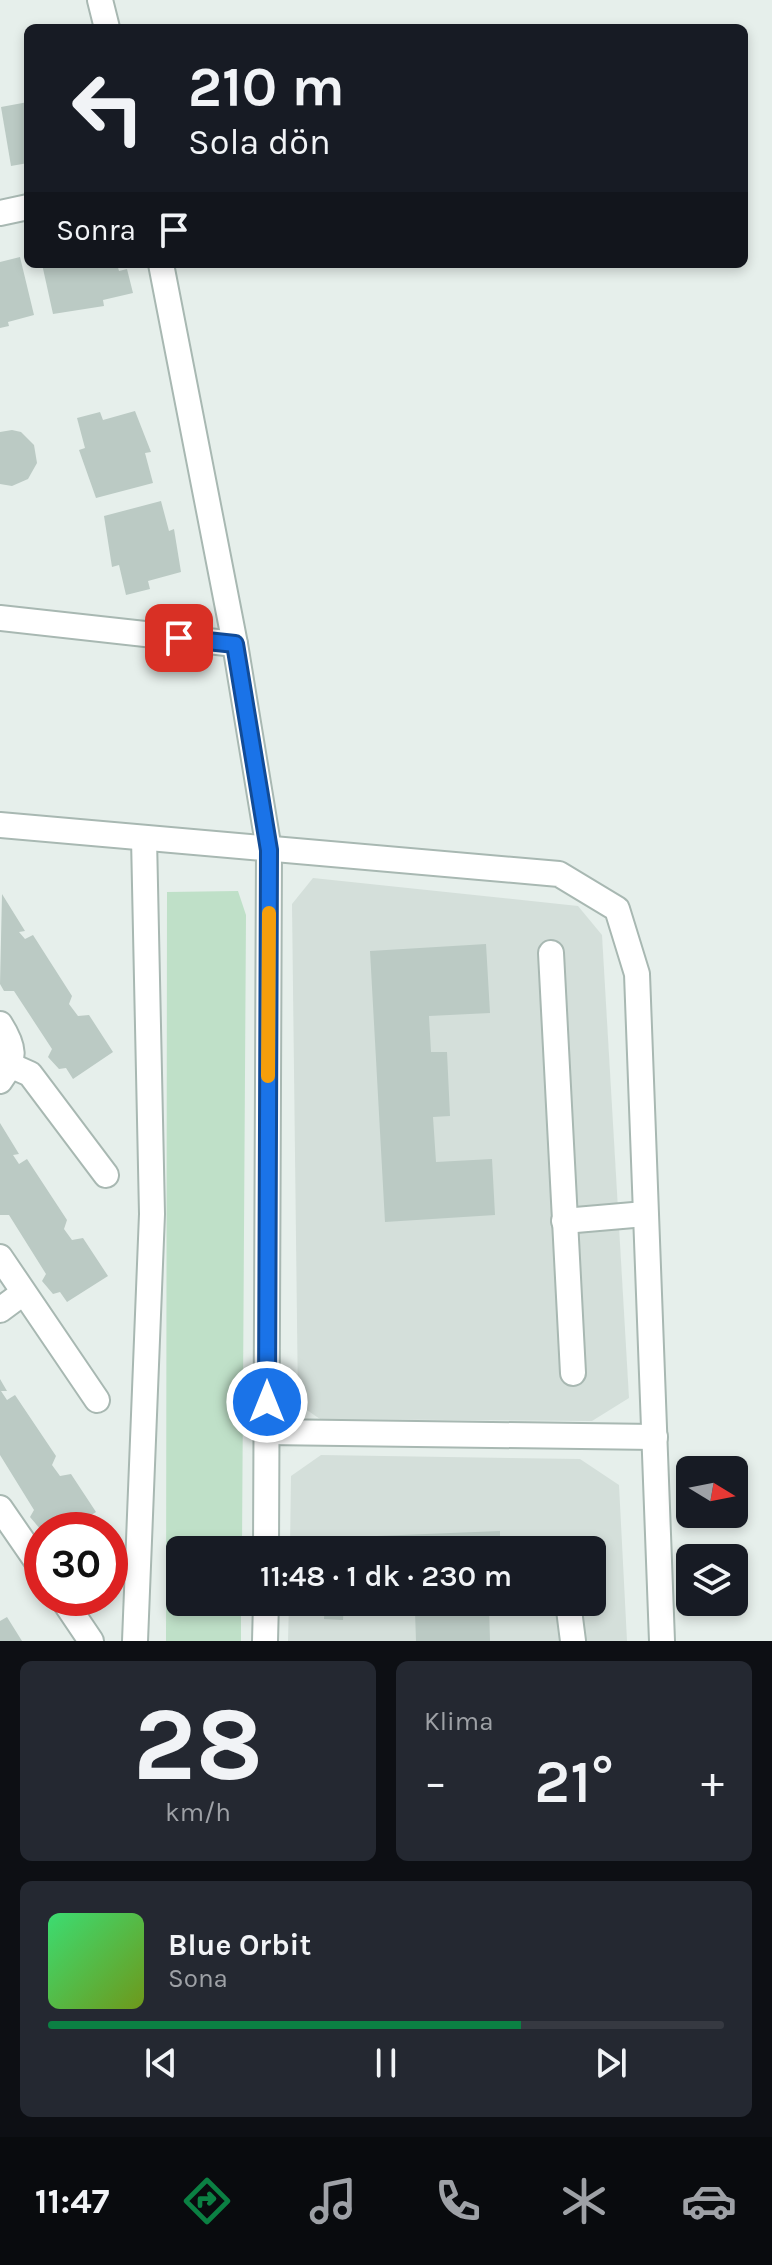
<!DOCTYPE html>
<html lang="tr">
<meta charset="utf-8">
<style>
:root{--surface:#171b24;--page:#242831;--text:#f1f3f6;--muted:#9ea1a6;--line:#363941;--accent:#0b8043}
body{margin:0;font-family:Karla,sans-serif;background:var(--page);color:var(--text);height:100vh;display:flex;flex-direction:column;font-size:30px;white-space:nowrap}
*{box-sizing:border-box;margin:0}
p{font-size:26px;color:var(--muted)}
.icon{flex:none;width:44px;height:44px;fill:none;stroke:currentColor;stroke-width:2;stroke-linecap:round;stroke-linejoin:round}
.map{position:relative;height:1641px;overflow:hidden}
.side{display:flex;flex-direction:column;gap:20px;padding:20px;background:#0d0f14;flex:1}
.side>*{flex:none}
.banner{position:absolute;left:24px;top:24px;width:724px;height:244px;border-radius:12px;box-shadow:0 4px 12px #0003;background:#171b24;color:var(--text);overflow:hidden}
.needle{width:52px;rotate:100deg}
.buttons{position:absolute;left:676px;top:1456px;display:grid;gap:16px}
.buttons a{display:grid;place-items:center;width:72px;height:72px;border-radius:12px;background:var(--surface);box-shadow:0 4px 12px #0003;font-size:40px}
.speed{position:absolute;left:24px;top:1512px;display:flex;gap:16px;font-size:40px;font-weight:700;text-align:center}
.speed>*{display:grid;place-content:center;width:104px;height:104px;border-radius:50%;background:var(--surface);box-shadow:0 4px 12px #0003;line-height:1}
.speed .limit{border:12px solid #d22;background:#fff;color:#111}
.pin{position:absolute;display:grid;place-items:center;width:68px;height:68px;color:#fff;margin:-34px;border-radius:16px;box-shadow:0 4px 12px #0006}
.me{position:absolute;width:88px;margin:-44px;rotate:0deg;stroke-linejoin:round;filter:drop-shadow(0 0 6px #0008)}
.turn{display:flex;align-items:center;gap:28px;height:168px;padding:0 32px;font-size:36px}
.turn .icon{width:104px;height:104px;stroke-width:2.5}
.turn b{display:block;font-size:56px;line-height:68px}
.then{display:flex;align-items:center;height:76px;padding:0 32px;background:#0003;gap:16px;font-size:30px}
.big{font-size:60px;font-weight:600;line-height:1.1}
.side .widget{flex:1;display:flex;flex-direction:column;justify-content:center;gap:12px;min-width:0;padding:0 28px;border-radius:12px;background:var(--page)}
.side .dial{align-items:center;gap:0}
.dial b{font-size:104px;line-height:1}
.song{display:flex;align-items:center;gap:24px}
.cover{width:96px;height:96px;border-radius:12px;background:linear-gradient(135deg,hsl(140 70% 55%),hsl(80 70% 35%))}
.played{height:8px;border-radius:4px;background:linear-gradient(90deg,var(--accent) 70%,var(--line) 70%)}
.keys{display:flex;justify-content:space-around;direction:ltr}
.heat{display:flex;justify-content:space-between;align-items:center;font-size:44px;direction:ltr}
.side .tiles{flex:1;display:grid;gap:20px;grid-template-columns:1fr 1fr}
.widget:last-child{grid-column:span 2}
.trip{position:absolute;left:166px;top:1536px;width:440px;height:80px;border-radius:12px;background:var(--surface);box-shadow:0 4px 12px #0003;font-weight:600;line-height:80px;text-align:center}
.tabs{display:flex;height:128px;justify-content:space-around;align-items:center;background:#090b0e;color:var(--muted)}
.tabs .icon{width:56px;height:56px}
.tabs .on{color:var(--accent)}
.tabs b{font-size:36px;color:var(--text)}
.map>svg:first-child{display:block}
.built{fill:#d4dfda}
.green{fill:#bfe0c8}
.building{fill:#bbcac4}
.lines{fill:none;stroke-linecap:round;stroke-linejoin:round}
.minor-casing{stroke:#a8b8b2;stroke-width:28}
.minor{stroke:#fff;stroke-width:24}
.route-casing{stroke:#114b97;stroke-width:20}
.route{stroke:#1a73e8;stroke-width:14}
.slow{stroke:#f59e0b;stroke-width:14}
</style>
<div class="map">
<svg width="772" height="1641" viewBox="0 0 772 1641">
<rect width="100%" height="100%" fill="#e6efeb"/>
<!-- built -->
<g class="built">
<polygon points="313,878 578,906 602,935 629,1398 592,1421 320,1419 298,1404 292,904"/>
<polygon points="321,1455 580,1459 619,1485 627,1641 288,1641 289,1602 592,1602 592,1550 290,1550 291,1476"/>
</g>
<!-- green -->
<polygon class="green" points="238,891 246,915 242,1550 180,1550 180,1602 241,1602 241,1641 166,1641 167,892"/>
<!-- building -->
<g class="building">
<polygon points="28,102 28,163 11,166 1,107"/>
<polygon points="20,257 34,315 8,322 9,326 0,328 0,262"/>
<polygon points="42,264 117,264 119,271 127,269 133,293 103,300 104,306 53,314"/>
<polygon points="135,411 151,452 145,453 153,483 96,498 79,450 85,448 77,418 100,412 103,420"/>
<polygon points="12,430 21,432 34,445 37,463 28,479 12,486 0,484 0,432"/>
<polygon points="161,501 169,531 174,529 181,572 148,581 150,589 126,595 119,565 112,567 104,516"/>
<polygon points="2,894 25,931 19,932 25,939 33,935 72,996 69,1004 78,1016 89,1015 113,1052 73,1079 66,1068 59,1069 48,1057 52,1049 14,991 4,991 0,984"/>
<polygon points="486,944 490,1013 429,1016 431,1052 447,1052 450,1116 433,1117 436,1162 492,1159 495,1215 385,1222 370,951"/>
<polygon points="0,1123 19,1154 13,1155 19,1164 27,1159 67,1220 64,1229 72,1240 83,1238 108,1276 67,1302 60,1292 53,1294 42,1281 46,1274 9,1215 0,1215"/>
<polygon points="0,1379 7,1391 1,1391 7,1400 15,1395 56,1456 52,1465 60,1476 71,1474 96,1512 68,1530 41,1530 30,1517 34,1510 0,1455"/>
<polygon points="500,1531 500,1550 353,1550 352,1537"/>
<polygon points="355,1602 502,1602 503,1606 489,1606 490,1641 416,1641 415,1611 355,1614"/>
<polygon points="325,1604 344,1605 343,1620 324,1619"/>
<polygon points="7,1617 22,1641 0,1641 0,1621"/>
</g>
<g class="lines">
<!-- minor casing -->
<g class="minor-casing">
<g id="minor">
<polyline points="100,0 107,28"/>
<polyline points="0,213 28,207"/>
<polyline points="161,264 235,644 269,850 266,1550"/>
<polyline points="0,618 235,644"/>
<polyline points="0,825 559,874 617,909 637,974 662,1641"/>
<polyline points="551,953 573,1373"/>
<path d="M 0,1024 C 14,1046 17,1059 0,1081"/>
<polyline points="12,1066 30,1074 106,1175"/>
<polyline points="564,1221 645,1214"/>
<polyline points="0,1257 97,1400"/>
<polyline points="0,1310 23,1293"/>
<polyline points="267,1432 655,1437"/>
<polyline points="0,1508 42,1569"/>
<polyline points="62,1598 91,1641"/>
<polyline points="568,1602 573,1641"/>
<polyline points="135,1641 152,1214 144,838"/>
<polyline points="265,1641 266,1602"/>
</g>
</g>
<!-- minor -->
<use href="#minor" class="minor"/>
</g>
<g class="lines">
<!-- route casing -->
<g class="route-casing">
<polyline id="route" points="179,638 235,644 269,850 267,1402"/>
</g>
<!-- route -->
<use href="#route" class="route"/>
<!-- slow -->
<polyline class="slow" points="268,1076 269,913"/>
</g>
</svg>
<div class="buttons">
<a><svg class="needle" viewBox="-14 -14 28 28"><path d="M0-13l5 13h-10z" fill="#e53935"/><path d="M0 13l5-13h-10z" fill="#9ea1a6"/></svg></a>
<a><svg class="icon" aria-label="layers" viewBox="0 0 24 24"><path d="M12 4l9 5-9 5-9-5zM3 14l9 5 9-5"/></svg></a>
</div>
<div class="speed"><div class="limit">30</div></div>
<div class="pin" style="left:179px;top:638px;background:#d93025"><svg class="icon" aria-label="arrive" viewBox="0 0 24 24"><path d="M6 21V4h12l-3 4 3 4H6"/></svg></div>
<svg class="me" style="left:267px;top:1402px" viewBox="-20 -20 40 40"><circle r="17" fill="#1a73e8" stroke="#fff" stroke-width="3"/><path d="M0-11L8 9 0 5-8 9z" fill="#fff"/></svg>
<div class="trip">11:48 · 1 dk · 230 m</div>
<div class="banner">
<div class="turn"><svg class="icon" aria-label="left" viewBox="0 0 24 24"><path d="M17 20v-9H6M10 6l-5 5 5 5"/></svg><div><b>210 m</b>Sola dön</div></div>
<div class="then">Sonra<svg class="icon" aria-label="arrive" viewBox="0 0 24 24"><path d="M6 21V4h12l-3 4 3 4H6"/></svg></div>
</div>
</div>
<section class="side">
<div class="tiles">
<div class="widget dial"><b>28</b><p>km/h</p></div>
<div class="widget"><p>Klima</p>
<div class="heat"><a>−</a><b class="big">21°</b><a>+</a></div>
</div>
<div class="widget">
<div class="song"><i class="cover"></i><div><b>Blue Orbit</b><p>Sona</p></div></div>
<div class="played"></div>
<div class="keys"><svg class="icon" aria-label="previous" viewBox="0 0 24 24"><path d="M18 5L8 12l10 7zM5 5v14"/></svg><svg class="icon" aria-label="pause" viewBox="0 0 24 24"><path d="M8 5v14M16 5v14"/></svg><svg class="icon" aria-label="next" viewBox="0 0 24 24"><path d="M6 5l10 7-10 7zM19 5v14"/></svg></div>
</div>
</div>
</section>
<nav class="tabs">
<b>11:47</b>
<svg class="icon on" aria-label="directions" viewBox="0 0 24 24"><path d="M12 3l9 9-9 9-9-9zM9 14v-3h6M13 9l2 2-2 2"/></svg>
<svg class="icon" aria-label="music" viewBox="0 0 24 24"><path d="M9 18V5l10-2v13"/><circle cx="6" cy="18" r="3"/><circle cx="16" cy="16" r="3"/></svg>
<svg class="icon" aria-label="phone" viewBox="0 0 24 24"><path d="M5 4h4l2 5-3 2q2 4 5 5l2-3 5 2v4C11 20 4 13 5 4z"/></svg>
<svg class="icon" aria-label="climate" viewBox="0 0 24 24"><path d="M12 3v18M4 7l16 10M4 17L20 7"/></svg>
<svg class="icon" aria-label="car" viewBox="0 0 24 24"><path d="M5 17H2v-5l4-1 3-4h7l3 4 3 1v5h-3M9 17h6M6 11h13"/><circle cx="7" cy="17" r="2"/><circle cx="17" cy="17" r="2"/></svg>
</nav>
